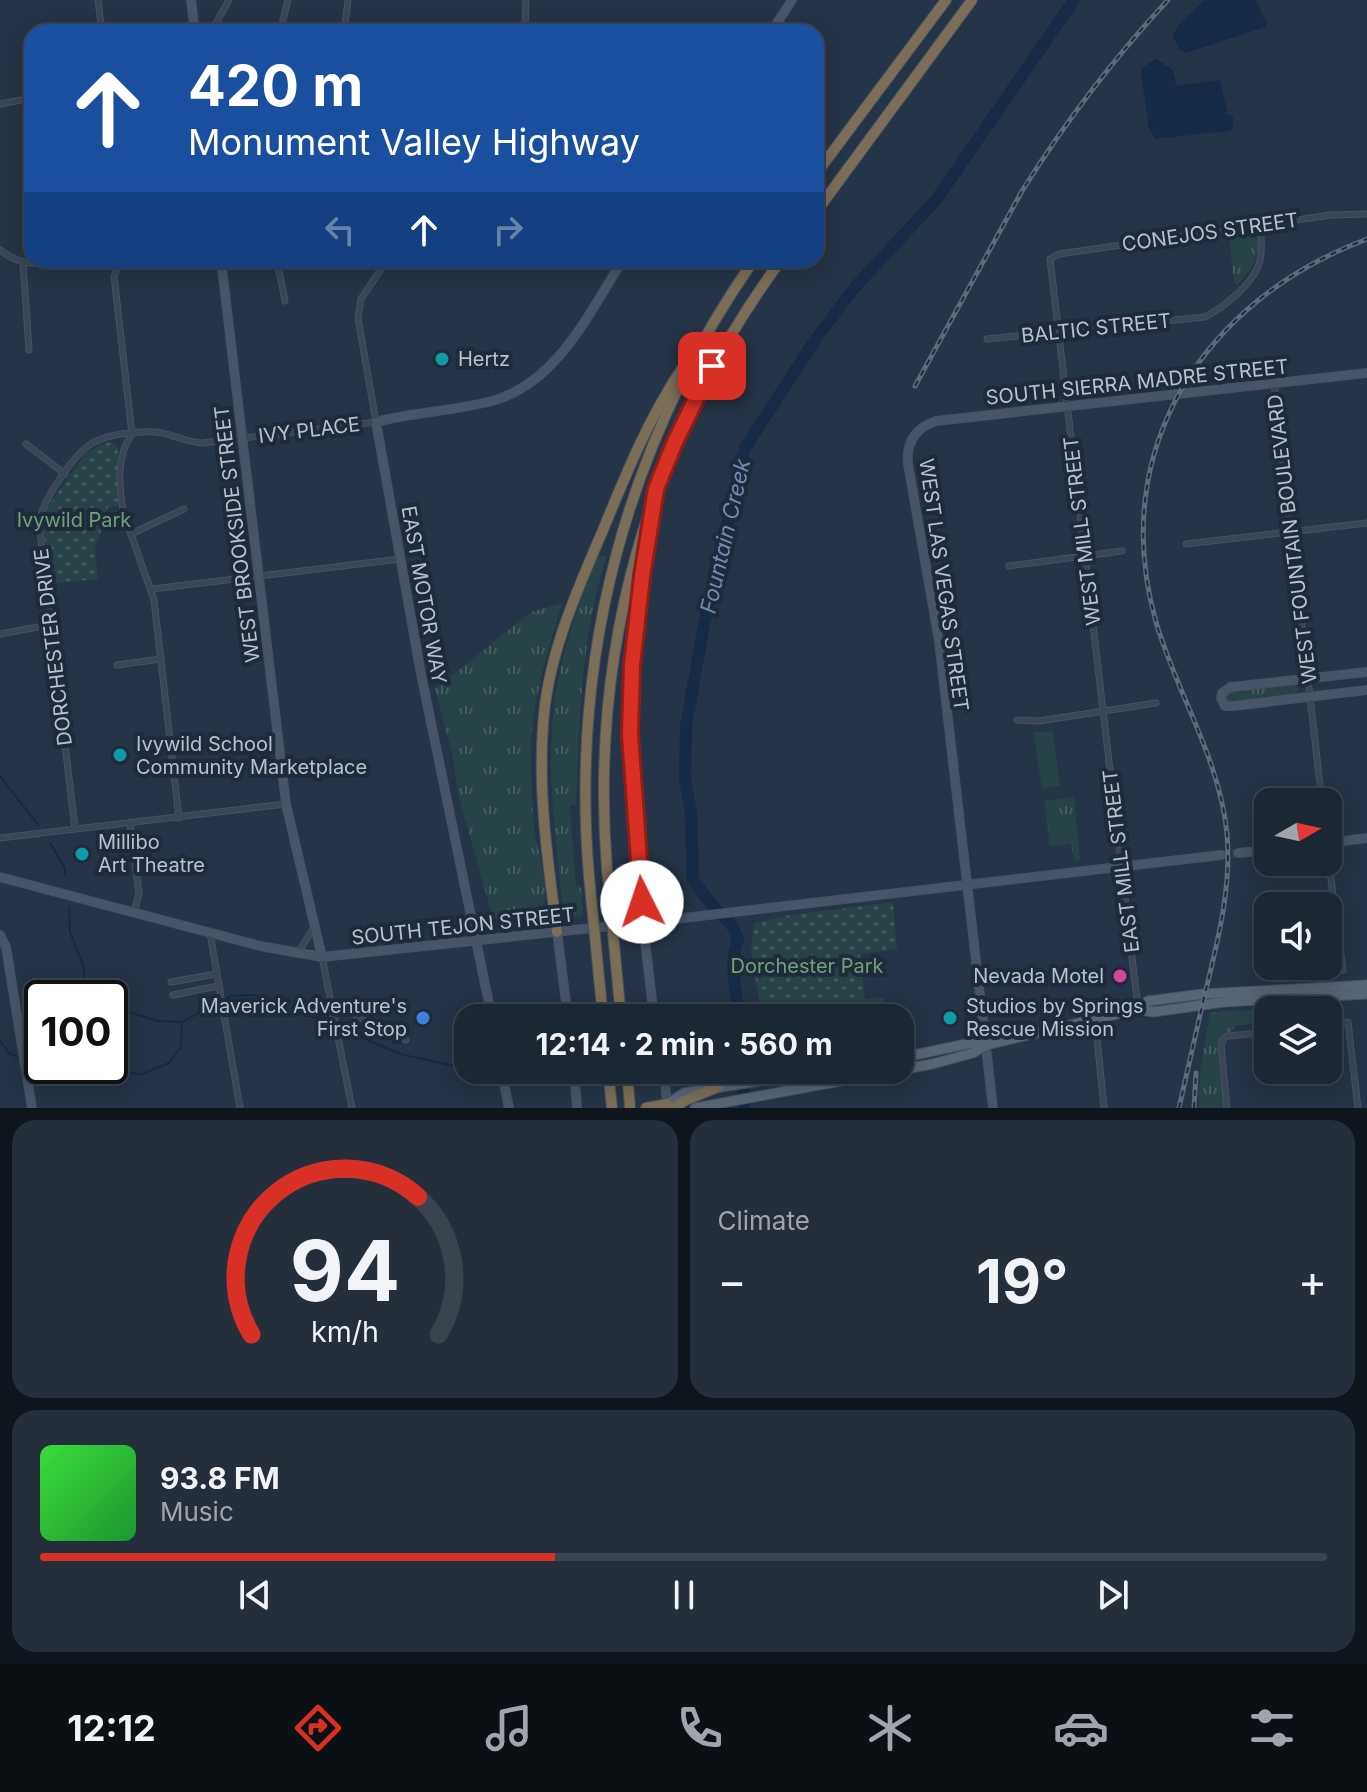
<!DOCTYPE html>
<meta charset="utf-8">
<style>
:root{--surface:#1c2734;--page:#252f3c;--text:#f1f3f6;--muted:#a0a5ac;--line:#3a444f;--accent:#d93025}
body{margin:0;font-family:Inter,sans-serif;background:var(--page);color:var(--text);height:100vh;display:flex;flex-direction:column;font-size:30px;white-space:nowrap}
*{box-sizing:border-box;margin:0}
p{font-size:26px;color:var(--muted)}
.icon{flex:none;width:44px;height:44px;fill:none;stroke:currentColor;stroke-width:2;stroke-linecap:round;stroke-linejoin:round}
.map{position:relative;height:1108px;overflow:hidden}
.side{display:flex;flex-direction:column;gap:12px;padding:12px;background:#0f151d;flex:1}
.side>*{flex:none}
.top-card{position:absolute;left:24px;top:24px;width:800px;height:244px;border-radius:24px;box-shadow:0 4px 20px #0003,0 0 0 2px var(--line);background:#1a4fa0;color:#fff;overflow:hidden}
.needle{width:52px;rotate:81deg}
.controls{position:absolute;left:1254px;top:788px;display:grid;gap:16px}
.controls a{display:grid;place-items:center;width:88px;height:88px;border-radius:16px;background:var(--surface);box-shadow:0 4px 20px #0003,0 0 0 2px var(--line);font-size:40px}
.speed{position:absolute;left:24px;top:980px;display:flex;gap:16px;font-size:40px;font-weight:700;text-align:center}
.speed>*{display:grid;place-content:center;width:104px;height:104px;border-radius:50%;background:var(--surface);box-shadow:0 4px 20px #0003,0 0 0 2px var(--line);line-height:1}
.speed .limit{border:4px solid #111;border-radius:12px;background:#fff;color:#111}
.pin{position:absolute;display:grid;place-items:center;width:68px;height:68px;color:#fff;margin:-34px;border-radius:16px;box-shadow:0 4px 12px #0006}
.me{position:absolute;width:88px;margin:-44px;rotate:356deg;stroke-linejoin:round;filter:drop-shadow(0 0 6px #0008)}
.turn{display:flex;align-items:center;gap:28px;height:168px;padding:0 32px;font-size:36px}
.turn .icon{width:104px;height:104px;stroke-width:2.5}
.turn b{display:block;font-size:56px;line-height:68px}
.lanes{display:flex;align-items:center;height:76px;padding:0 32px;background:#0003;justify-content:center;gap:40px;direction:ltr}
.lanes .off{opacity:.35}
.big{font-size:60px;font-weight:700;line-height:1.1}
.side .card{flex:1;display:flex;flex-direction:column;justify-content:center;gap:12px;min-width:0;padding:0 28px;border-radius:24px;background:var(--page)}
.side .dial{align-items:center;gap:0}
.dial svg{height:208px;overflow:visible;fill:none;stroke:var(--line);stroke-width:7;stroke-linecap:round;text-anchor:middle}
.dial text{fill:var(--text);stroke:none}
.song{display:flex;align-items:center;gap:24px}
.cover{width:96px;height:96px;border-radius:12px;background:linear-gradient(135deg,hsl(120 70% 55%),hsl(130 70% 35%))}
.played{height:8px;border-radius:4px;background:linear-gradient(90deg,var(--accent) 40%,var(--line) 40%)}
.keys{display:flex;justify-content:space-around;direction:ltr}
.heat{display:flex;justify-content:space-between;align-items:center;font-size:44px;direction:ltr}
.side .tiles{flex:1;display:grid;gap:12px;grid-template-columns:1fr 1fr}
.card:last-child{grid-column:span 2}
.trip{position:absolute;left:454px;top:1004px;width:460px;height:80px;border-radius:24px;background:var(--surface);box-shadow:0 4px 20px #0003,0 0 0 2px var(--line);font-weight:700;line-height:80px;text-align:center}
.dock{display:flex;height:128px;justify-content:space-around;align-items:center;background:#0b1015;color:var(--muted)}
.dock .icon{width:56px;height:56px}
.dock .active{color:var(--accent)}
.dock b{font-size:36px;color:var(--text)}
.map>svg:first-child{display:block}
.grass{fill:url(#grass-tufts)}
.park{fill:url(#park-dots)}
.garden{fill:#284347}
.water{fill:#172a45}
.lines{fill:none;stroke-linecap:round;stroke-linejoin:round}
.stream{stroke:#172a45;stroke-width:2}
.river{stroke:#172a45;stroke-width:12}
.secondary-tunnel{stroke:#3b495a;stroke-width:8;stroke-dasharray:8 4;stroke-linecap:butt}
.street-casing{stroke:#475161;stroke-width:7}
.secondary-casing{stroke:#475161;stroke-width:10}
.primary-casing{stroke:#475161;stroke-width:11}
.highway-casing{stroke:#45505f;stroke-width:12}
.street{stroke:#3a4655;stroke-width:5}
.secondary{stroke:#485468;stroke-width:8}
.primary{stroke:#586575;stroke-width:9}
.highway{stroke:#7b6d57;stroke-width:10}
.rail-casing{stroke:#5c6a7c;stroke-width:5}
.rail{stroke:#1f2a3a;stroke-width:2;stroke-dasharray:6;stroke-linecap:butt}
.highway-bridge-casing{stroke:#45505f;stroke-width:12;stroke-linecap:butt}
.highway-bridge{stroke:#7b6d57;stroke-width:10}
.route-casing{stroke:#8d1f18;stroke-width:20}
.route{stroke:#d93025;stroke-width:14}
.culture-dot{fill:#0f9aa8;stroke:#1f2a3a;stroke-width:3}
.hotel-dot{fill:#d1479c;stroke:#1f2a3a;stroke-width:3}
.shop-dot{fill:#3f7fe0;stroke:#1f2a3a;stroke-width:3}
.labels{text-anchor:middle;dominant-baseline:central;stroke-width:8;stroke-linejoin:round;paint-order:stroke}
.street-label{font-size:20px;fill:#b8c1ce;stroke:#1f2a3a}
.poi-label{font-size:20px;fill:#b8c1ce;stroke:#1f2a3a;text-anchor:start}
.park-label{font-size:20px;fill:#6da178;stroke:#1f2a3a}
.water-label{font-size:22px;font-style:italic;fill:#6f8baf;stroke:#1f2a3a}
</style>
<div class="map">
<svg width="1367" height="1108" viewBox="0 0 1367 1108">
<defs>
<pattern id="grass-tufts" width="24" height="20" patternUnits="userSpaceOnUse" patternTransform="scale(2)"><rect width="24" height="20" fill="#284347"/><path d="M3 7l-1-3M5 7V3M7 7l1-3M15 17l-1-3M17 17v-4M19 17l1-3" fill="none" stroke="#455c60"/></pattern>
<pattern id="park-dots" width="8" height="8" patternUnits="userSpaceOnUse" patternTransform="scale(2)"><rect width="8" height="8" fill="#284347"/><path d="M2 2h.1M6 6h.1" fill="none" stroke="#455c60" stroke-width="1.8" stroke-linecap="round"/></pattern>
</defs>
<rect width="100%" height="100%" fill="#253446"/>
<!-- grass -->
<g class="grass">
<path d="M 1249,233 L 1257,239 C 1260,259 1250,271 1237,285 L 1234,282 L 1229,237 Z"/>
<path d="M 607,556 C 581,632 579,726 576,805 L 570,805 L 576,886 L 581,887 L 583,916 L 564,919 C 558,855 548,792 552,729 C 555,670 575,611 598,557 Z"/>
<path d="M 562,603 C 548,651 531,702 531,753 C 531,777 532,802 534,826 C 536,846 550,888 543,905 C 536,921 515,922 500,923 L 492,916 L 488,901 L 459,798 L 452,753 L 435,689 L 531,612 Z"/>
<polygon points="1295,684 1299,690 1295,694 1231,703 1225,699 1228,692"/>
<polygon points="1074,797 1080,860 1074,861 1071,844 1050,846 1044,801"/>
<polygon points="1332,1008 1332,1013 1336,1014 1328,1015 1328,1010 1268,1010 1268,1022 1234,1026 1233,1031 1222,1034 1217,1048 1224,1108 1198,1108 1200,1071 1210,1013 1227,1011"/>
</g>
<!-- park -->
<g class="park">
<polygon points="111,442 117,446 118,451 118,506 108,507 95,550 98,579 48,584 44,528 47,508 86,453 99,445"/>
<polygon points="893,902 897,949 860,954 865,999 884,997 886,1018 762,1018 751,951 754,923 784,916"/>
</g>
<!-- garden -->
<polygon class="garden" points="1053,731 1060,786 1042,788 1033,732"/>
<!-- water -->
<g class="water">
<polygon points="1205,0 1256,0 1267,24 1265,27 1186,53 1179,50 1173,36 1178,25"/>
<polygon points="1156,59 1173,70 1177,86 1220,80 1228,115 1233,115 1233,128 1229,131 1155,139 1149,128 1141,75 1143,67"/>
</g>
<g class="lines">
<!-- stream -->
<g class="stream">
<polyline points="0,776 39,826"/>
<polyline points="50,843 65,868 65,875"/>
<polyline points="69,907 70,932 83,965 86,993 91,998"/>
<polyline points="225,999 230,996 255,995 285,1011 314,1017 400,1054 468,1069"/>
<polyline points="110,1015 128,1012 158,1021 182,1022"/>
<polyline points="786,1017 876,1011"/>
<polyline points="0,1041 9,1053 20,1058"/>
<polyline points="29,1063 36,1066 142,1074 169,1063 181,1047 182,1022 219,1002"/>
<polyline points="471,1070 500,1078"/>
<polyline points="633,1074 654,1070"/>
<polyline points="506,1080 519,1084 571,1081"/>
<polyline points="578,1081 603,1080"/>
</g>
<!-- river -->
<g class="river">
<path d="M 739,1018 C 737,993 728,964 738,940 L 732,925 L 716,910 L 693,880 L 691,814 L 685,779 L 686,726 L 703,630 L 745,448 L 815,340 L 855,287 L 936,200 L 1074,0"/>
<polyline points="742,1070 744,1108"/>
</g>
<!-- secondary-tunnel -->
<polyline class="secondary-tunnel" points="1221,855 1239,853"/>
<!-- street casing -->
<g class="street-casing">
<g id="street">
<polyline points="98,0 102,32"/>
<polyline points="211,32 229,0"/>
<polyline points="280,32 288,0"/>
<polyline points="344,32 348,0"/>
<polyline points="525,32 526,0"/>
<polyline points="0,104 32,98"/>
<path d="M 0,250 C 14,261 35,268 52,260"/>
<path d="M 122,260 L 114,276 L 132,434 C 116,456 119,485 123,511 L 154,600 L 179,818"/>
<polyline points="277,260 285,301"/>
<polyline points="23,263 29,350"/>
<path d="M 987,339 L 1205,317 C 1224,307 1252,285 1259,264 C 1263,251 1261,238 1260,225"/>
<polyline points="1274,383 1322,802"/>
<polyline points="26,444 65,474"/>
<polyline points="131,534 184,509"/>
<polyline points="1186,544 1367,523"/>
<polyline points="1009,566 1122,551"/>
<polyline points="152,589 400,559"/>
<polyline points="0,634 49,625"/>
<polyline points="117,665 161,659"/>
<polyline points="1017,720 1039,721 1156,703"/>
<polyline points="130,823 139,894 134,912"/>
<path d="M 75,829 L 39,523 C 42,501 74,453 94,442 C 110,434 137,431 155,432 C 172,433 186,443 203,443 L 376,422 L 358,318 L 361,299 L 387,260"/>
<polyline points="0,838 286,804"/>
<polyline points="1328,857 1343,970"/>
<polyline points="210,933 240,1108"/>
<polyline points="298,953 314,927"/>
<polyline points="322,957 352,1108"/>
<polyline points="171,982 216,974"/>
<polyline points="173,995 218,986"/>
<polyline points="331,1004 406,1040"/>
<polyline points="1138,1008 1050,259 1059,254 1331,215 1367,214"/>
<polyline points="1095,1018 1104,1108"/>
<polyline points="1328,1024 1348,1022 1358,1108"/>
<polyline points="1227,1108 1221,1046 1224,1038 1228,1036 1268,1032"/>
</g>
</g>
<!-- secondary casing -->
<g class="secondary-casing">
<g id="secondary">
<polyline points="191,0 195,32"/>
<polyline points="771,32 792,0"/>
<polyline points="221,260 286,804 322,957"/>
<polyline points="1367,672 1231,687 1222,693 1221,698 1225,706 1233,706 1367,690"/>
<polyline points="1328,843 1367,838"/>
<polyline points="1239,853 1268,850"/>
<polyline points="0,877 260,946 322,957 658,921 1221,855"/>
<polyline points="643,923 654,1018"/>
<polyline points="557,932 568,1018"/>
<polyline points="0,935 6,947 32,1108"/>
<path d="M 492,1018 L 421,674 L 376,422 C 414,412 454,411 492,401 C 558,383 589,312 623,260"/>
<polyline points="501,1070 509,1108"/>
<polyline points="574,1070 577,1108"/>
<polyline points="664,1070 667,1104"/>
<path d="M 993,1108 L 939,641 L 908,464 C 906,443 915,428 936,421 L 1367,373"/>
</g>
</g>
<!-- primary casing -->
<g class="primary-casing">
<g id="primary">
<polyline points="1138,1009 1148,1001 1203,994 1367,985"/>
<polyline points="900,1058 971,1043 986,1045"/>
<polyline points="667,1104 684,1093 829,1070"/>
<polyline points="695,1108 932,1064 973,1053 986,1045 1138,1009 1153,1012 1224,1002 1367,994"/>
</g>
</g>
<!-- highway casing -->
<g class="highway-casing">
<g id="highway">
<polyline points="816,174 946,0"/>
<polyline points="816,212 972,0"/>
<path d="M 607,869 C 589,647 649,440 781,260"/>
<path d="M 589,876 C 570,655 627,441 754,260"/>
<polyline points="643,923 630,734 632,665 650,523"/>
<path d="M 557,932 C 548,863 538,795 543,726 C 547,657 576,593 603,530 C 626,474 649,417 683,367"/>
<polyline points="608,1070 612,1108"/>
<polyline points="627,1070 630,1108"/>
<polyline points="646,1108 667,1104 667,1108"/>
<polyline points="674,1108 684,1101 718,1087"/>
</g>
</g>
<!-- street -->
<use href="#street" class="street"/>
<!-- secondary -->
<use href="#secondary" class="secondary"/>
<!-- primary -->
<use href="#primary" class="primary"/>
<!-- highway -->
<use href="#highway" class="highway"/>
<!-- rail casing -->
<g class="rail-casing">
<g id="rail">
<path d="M 915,386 L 1022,191 C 1064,124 1114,58 1168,0"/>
<path d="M 1179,1108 C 1187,1073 1195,1037 1203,1002 C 1216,947 1232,891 1227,834 C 1220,759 1177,694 1156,622 C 1107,449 1204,300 1367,239"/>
<polyline points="1194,1108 1196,1073"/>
</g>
</g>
<!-- rail -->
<use href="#rail" class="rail"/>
<!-- highway-bridge casing -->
<g class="highway-bridge-casing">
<g id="highway-bridge">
<polyline points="607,869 621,1018"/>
<polyline points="589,876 603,1018"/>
</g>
</g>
<!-- highway-bridge -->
<use href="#highway-bridge" class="highway-bridge"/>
</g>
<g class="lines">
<!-- route casing -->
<g class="route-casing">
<polyline id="route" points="642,902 630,734 632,665 642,576 656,489 674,444 712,366"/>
</g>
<!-- route -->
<use href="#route" class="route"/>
</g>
<!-- markers -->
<g class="culture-dot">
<circle cx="442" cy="359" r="8"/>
<circle cx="120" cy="755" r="8"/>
<circle cx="82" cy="854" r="8"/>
<circle cx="950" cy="1018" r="8"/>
</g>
<circle class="hotel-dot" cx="1120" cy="976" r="8"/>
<circle class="shop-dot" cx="423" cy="1018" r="8"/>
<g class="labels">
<!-- street labels -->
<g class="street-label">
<text transform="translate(1210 232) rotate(-8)">CONEJOS STREET</text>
<text transform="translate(1096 328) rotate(-6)">BALTIC STREET</text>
<text transform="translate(1137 382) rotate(-6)">SOUTH SIERRA MADRE STREET</text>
<text transform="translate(309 430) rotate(-7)">IVY PLACE</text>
<text transform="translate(1082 531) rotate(-97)">WEST MILL STREET</text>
<text transform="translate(237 534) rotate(-97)">WEST BROOKSIDE STREET</text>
<text transform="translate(1292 539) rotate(-97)">WEST FOUNTAIN BOULEVARD</text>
<text transform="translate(944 585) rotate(82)">WEST LAS VEGAS STREET</text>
<text transform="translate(424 595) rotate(80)">EAST MOTOR WAY</text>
<text transform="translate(53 647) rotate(-97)">DORCHESTER DRIVE</text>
<text transform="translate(1121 861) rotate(-97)">EAST MILL STREET</text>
<text transform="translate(463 926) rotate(-6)">SOUTH TEJON STREET</text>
</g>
<!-- poi labels -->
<g class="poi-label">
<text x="458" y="359">Hertz</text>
<text x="136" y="744">Ivywild School<tspan x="136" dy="23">Community Marketplace</tspan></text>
<text x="98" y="842">Millibo<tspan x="98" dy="23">Art Theatre</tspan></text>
<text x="1104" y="976" text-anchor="end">Nevada Motel</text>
<text x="407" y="1006" text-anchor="end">Maverick Adventure's<tspan x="407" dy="23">First Stop</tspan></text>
<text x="966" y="1006">Studios by Springs<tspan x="966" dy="23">Rescue Mission</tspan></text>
</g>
<!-- park labels -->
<g class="park-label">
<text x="74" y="520">Ivywild Park</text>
<text x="807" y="966">Dorchester Park</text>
</g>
<!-- water labels -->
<g class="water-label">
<text transform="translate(725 536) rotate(-77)">Fountain Creek</text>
</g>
</g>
</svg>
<div class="controls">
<a><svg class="needle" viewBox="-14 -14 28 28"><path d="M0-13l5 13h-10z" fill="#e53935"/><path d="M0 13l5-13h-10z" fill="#a0a5ac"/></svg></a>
<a><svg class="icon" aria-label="sound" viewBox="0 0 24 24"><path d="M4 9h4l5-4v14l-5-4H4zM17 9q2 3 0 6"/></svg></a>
<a><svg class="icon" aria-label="layers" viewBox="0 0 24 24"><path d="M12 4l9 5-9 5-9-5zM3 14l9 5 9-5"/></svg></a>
</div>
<div class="speed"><div class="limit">100</div></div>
<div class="pin" style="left:712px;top:366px;background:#d93025"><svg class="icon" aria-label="arrive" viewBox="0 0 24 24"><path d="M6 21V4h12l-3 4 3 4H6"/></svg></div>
<svg class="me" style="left:642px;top:902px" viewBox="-20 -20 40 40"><circle r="19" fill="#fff"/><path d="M0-13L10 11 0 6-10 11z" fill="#d93025"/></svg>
<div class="trip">12:14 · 2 min · 560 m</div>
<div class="top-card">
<div class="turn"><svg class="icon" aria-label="ahead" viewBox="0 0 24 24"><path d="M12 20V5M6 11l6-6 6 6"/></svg><div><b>420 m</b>Monument Valley Highway</div></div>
<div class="lanes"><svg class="icon off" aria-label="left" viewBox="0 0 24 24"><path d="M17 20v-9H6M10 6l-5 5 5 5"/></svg><svg class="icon" aria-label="ahead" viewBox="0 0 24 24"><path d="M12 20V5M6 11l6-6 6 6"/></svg><svg class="icon off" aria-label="right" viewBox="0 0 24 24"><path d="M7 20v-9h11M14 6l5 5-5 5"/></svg></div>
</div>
</div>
<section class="side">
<div class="tiles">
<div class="card dial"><svg viewBox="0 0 100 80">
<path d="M14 69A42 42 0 1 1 86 69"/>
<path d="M14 69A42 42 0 0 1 78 16" stroke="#d93025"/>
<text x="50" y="56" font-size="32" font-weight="700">94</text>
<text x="50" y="72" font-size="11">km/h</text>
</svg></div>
<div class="card"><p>Climate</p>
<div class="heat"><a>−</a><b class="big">19°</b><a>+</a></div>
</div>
<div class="card">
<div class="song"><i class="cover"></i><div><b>93.8 FM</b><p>Music</p></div></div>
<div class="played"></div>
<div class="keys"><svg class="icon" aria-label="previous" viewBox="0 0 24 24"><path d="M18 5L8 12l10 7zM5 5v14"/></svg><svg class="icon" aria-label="pause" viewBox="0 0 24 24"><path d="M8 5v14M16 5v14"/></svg><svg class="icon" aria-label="next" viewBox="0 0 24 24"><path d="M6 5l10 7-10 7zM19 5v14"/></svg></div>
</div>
</div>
</section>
<nav class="dock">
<b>12:12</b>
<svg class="icon active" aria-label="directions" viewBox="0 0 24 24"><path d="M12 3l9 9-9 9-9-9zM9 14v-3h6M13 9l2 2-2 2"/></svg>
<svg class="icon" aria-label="music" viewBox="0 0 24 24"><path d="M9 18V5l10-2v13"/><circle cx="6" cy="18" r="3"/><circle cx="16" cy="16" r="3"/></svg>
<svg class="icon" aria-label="phone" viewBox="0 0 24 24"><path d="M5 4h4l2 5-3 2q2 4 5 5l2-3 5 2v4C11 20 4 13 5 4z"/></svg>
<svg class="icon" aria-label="climate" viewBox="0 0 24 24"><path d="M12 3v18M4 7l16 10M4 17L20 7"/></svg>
<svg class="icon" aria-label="car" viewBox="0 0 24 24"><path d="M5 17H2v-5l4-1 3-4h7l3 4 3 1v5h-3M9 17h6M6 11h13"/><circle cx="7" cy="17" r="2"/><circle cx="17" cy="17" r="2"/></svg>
<svg class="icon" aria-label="filters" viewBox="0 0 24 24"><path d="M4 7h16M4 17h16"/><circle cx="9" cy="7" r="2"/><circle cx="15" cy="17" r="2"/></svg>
</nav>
